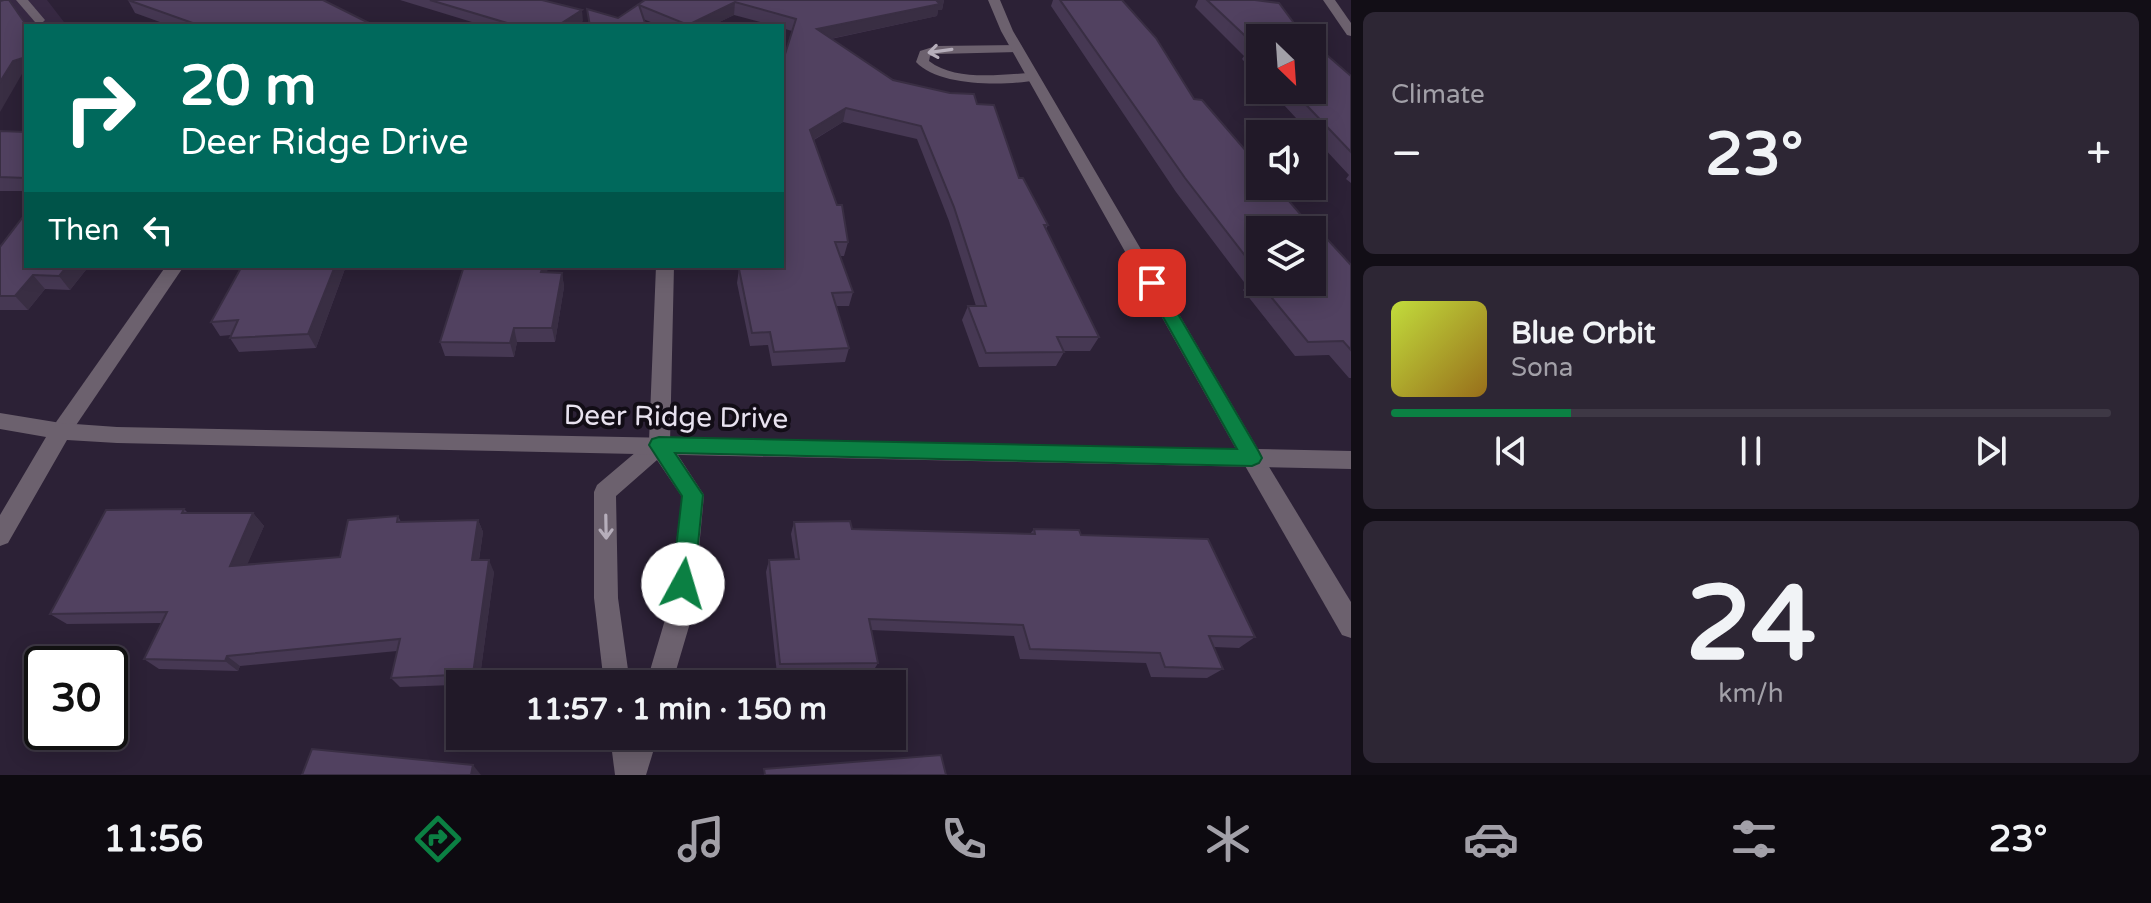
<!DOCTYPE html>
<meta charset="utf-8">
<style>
:root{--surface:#211928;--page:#2d2634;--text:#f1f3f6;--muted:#a2a0a8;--line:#3e3845;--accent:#0b8043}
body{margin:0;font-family:"Varela Round",sans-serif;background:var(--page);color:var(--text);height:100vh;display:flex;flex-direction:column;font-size:30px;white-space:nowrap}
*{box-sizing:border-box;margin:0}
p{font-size:26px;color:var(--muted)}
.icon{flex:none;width:44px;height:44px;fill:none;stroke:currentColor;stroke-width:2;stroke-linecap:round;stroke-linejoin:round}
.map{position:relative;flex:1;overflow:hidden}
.details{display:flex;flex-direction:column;gap:12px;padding:12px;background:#120e16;width:800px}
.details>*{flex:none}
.guide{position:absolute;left:24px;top:24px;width:760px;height:244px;border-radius:0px;box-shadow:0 4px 20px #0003,0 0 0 2px var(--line);background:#00695c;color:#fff;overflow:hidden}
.needle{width:52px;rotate:155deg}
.tools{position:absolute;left:1246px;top:24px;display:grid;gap:16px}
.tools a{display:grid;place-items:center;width:80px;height:80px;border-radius:0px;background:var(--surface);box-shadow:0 4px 20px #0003,0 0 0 2px var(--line);font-size:40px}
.speed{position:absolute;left:24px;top:646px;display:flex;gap:16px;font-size:40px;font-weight:700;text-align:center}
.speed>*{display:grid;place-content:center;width:104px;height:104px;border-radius:50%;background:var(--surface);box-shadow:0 4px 20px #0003,0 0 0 2px var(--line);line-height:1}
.speed .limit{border:4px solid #111;border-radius:12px;background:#fff;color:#111}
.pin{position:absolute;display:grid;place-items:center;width:68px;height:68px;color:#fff;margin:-34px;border-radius:16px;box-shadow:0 4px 12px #0006}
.me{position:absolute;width:88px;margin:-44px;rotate:6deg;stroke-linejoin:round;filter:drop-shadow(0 0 6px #0008)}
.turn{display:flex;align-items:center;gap:28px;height:168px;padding:0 24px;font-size:36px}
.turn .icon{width:104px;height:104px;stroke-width:2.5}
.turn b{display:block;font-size:56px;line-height:68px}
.then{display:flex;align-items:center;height:76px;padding:0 24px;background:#0003;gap:16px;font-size:30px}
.big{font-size:60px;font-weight:700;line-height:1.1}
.details .tile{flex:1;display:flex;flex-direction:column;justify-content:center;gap:12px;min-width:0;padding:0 28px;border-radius:12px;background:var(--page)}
.details .dial{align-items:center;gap:0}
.dial b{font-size:104px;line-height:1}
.song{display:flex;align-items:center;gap:24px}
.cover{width:96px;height:96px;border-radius:12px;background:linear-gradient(135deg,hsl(70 70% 55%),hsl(40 70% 35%))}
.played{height:8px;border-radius:4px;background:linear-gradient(90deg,var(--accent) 25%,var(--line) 25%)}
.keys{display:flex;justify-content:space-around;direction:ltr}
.heat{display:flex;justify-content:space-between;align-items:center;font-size:44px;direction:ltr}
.trip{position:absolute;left:446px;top:670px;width:460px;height:80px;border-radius:0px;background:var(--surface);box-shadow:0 4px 20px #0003,0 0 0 2px var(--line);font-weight:700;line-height:80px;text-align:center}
.dock{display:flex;height:128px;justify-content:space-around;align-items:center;background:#0d0a10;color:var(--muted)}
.dock .icon{width:56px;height:56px}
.dock .selected{color:var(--accent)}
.dock b{font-size:36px;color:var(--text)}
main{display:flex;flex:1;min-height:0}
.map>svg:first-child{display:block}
.built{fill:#372943}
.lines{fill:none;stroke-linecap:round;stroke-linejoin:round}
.service{fill:#6c616e;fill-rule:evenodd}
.minor{fill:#6c616e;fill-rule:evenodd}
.tertiary{fill:#6c616e;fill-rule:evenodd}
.wall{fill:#463853}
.shaded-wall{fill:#392e43}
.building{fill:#514160;stroke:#392e43;stroke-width:2}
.oneway{stroke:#b6aebb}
.route{fill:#0b8043;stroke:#07532c;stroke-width:2}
.labels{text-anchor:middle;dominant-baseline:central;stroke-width:8;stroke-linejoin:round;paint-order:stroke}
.street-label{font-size:28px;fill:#e8e2ef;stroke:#120d16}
</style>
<main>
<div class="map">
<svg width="1351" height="775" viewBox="0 0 1351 775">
<rect width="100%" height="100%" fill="#2c2136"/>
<!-- built -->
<polygon class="built" points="0,0 47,0 67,26 26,26 0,46"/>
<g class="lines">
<!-- service -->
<polygon class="service" points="16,0 28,0 45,20 43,22 35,22"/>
<!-- minor -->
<g class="minor">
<polygon points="1323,0 1335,0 1351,23 1351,36 1347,35"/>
<path d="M 1018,45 L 1022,46 L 1022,52 L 937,54 L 930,56 L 929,61 C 956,82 1001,74 1033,73 L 1038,74 L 1038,80 C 1006,86 939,87 916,62 L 920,51 L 936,46 Z"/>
<polygon points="166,266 184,266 68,437 61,439 54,437 51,431 54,425"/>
<polygon points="656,266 674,266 670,443 704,495 693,613 672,684 646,684 667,613 682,497 657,460 616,496 618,598 630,684 604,684 594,598 594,492 597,485 649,441"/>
<polygon points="1252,449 1260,452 1351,602 1351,638 1342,635 1244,464 1241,458 1244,452"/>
<polygon points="610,736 658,736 646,775 615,775"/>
</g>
<!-- tertiary -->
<polygon class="tertiary" points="988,0 1000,0 1013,31 1258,449 1351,451 1351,469 117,443 67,440 8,543 0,546 0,515 46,437 0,429 0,413 61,423 117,427 1236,449 1001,31"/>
</g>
<!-- wall -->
<g class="wall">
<polygon points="128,0 375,26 171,26 135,13"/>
<polygon points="400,0 542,0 583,21 574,26 485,26"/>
<polygon points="645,0 944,0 942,10 938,10 937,16 831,39 893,80 977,104 1019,178 1048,225 1046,229 1099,337 1090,351 1063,351 1064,352 1056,366 979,367 962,320 968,306 976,306 949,221 917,139 843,122 814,140 848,242 844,256 840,256 853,292 849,306 836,306 849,348 845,362 772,366 768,345 750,346 737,283 739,269 761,268 761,266 782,266 792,31 782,28 782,26 775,26 734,15 711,26 661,26 643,19 646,26 589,26 587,9 618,18"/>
<polygon points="1053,0 1122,0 1194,99 1301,215 1351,265 1351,378 1349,378 1329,355 1295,356 1243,290 1247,286 1176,192 1051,6"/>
<polygon points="1198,0 1255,0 1260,38 1260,79 1242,59 1244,56 1195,7"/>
<polygon points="1351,76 1351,183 1346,179 1349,175 1270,90 1312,90"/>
<polygon points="0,131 26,132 26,191 0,191"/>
<polygon points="0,247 26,266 89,266 70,290 45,289 28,310 0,310"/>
<polygon points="242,266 346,266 316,348 239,352 230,338 231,335 220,336 211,322"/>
<polygon points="548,266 547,272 562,273 564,287 555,342 517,342 514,357 445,356 440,342"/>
<polygon points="184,509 188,513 253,513 264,526 247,564 340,557 398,516 401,522 478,520 483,532 479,560 494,572 479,684 400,687 391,678 397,651 240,666 238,671 159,669 144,659 161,623 67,624 50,614"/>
<polygon points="794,522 852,529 1030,534 1034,529 1081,535 1255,637 1239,648 1214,647 1223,669 1207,678 1151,677 1146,663 1020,659 1014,636 871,630 878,663 872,673 777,674 766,572 769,560 795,559 791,534"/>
</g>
<!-- shaded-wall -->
<g class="shaded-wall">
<polygon points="935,0 944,0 942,10 938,10 937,16 815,42 817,29"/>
<polygon points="735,2 734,15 711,26 688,26 688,25"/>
<polygon points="582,10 583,21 574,26 557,26"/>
<polygon points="26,57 26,73 22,74 0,112 0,82 13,61"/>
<polygon points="846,108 843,122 808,143 810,130"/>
<polygon points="67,266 89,266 70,290 59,276"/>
<polygon points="335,266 346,266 316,348 308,334"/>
<polygon points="543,266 548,266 544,286 541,272"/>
<polygon points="562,273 564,287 555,342 552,328"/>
<polygon points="33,275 45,289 28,310 15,296"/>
<polygon points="514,328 517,342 514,357 510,343"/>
<polygon points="253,513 264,526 242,577 230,566"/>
<polygon points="478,520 483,532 477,572 472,560"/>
<polygon points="489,560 494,572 479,684 473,674"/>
<polygon points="227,656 240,666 238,671 225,661"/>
<polygon points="473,765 481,775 471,775"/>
</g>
<!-- building -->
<g class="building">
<polygon points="4,0 9,0 27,26 26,57 13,61 0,82 0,1"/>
<polygon points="128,0 323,0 375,26 201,26"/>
<polygon points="430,0 542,0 582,10 557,26 517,26"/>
<polygon points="645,0 936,0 940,4 817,29 893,80 950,93 974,94 977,104 994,105 1019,178 1023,178 1048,225 1044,225 1099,337 1057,337 1064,352 986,353 968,306 986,306 954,207 921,126 846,108 810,130 837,205 842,205 848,242 835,242 853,292 832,293 849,348 774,352 770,332 752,333 739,269 763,268 763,266 782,266 782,64 796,19 735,2 688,25 639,5 646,26 590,26 587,9 618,18"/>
<polygon points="1060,0 1122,0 1156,38 1194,99 1202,100 1260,167 1260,186 1276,186 1301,215 1305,215 1351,265 1351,350 1343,341 1308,342 1254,276 1260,276 1260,282 1312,282 1312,230 1260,230 1260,275 1185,178"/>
<polygon points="1207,0 1255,0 1279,3 1305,38 1260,38 1260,57 1249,46 1256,46"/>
<polygon points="1312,47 1313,49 1320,49 1351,76 1351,152 1292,90 1312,90"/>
<polygon points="0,131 26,132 26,178 0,177"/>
<polygon points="26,213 26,266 67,266 59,276 33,275 15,296 0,296 0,247"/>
<polygon points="242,266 335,266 308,334 230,338 238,320 211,322"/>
<polygon points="464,266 543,266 541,272 562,273 552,328 514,328 510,343 440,342"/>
<polygon points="184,509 182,513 253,513 230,566 340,557 348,520 398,516 397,522 478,520 472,560 489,560 473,674 391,678 400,639 227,656 225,661 144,659 167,612 50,614 106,510"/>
<polygon points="850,521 852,529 1035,534 1034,529 1079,530 1081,535 1208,539 1255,637 1209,636 1223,669 1165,667 1160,653 1030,649 1023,625 869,619 878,663 780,664 769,560 799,559 794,522"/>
<polygon points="312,749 473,765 471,775 302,775"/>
<polygon points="941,755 946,775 765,775 764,769"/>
</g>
<!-- one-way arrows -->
<defs><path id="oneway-shaft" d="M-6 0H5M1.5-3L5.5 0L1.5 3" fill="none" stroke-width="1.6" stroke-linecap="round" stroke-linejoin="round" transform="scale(2)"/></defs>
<g class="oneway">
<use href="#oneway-shaft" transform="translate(940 51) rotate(172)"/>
<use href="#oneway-shaft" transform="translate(606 527) rotate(89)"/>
</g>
<!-- route -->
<polygon class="route" points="1152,278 1158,280 1259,452 1262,458 1259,463 1252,466 675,453 703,495 694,584 691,591 683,594 675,591 672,584 682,496 649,445 652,439 659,437 1237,449 1144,283"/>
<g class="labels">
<!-- street labels -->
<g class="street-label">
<text transform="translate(676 417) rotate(1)">Deer Ridge Drive</text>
</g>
</g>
</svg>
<div class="tools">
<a><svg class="needle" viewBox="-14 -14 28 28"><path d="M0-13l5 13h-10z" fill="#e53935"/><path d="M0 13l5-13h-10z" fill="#a2a0a8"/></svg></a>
<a><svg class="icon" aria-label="sound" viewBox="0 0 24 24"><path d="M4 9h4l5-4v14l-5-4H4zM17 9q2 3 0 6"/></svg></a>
<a><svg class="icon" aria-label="layers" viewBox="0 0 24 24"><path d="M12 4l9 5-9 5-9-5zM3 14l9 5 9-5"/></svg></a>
</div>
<div class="speed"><div class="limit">30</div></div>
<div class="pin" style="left:1152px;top:283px;background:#d93025"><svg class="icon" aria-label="arrive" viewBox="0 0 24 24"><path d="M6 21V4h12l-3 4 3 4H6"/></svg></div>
<svg class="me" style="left:683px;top:584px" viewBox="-20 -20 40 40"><circle r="19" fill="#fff"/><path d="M0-13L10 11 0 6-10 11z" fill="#0b8043"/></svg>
<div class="trip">11:57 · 1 min · 150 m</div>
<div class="guide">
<div class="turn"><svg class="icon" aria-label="right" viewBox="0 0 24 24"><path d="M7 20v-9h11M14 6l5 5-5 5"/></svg><div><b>20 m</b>Deer Ridge Drive</div></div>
<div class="then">Then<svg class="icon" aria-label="left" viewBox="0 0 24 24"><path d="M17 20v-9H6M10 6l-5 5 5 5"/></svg></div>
</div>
</div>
<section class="details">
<div class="tile"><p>Climate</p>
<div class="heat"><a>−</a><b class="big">23°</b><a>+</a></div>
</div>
<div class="tile">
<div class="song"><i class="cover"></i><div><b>Blue Orbit</b><p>Sona</p></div></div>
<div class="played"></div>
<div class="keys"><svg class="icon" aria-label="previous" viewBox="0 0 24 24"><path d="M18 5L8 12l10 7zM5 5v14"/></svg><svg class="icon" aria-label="pause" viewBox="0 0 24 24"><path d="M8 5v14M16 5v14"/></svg><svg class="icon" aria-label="next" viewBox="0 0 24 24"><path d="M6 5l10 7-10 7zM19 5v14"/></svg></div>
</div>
<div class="tile dial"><b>24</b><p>km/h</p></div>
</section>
</main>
<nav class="dock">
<b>11:56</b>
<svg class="icon selected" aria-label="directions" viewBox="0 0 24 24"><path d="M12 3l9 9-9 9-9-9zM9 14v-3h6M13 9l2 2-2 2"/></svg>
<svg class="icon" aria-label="music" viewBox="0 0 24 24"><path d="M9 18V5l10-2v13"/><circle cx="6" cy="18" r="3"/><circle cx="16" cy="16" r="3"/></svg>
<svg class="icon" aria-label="phone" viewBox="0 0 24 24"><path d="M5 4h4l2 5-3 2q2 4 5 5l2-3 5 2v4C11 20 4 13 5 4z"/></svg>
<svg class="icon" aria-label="climate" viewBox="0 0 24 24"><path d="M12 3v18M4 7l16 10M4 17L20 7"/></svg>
<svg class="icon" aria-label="car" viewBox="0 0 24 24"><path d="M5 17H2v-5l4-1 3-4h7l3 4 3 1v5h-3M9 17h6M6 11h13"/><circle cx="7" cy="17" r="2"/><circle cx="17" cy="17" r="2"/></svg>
<svg class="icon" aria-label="filters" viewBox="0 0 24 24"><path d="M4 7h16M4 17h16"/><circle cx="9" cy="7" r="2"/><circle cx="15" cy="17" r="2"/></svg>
<b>23°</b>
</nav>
